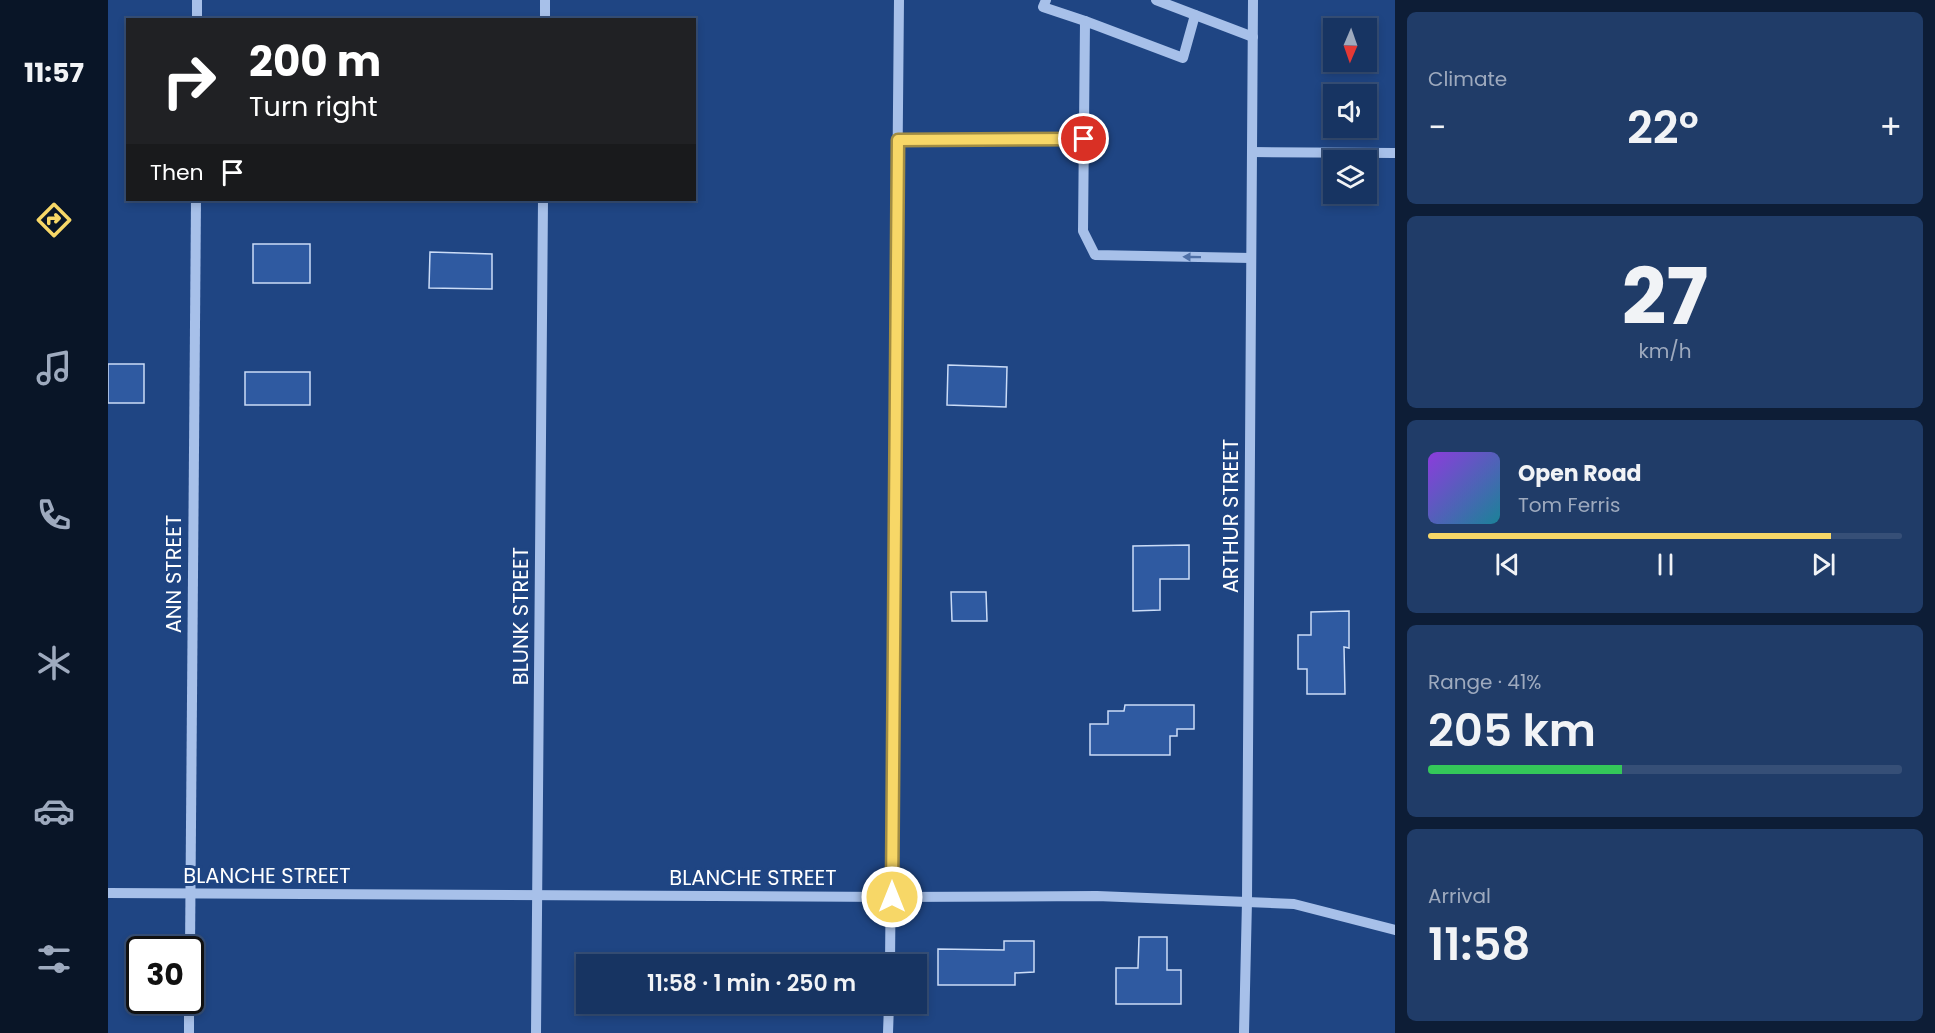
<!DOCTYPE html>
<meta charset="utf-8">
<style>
:root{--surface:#173462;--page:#203c68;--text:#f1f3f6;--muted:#9eaabe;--line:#364f77;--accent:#f7d767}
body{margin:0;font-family:Poppins,sans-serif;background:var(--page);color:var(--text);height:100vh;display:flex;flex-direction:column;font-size:22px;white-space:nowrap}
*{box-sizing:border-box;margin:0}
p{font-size:20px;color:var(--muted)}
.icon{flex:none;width:33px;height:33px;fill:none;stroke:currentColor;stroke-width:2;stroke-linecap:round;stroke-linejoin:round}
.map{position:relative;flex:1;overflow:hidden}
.side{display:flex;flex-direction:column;gap:12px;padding:12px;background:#0d1d36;width:540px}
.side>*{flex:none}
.guide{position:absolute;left:18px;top:18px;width:570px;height:183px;border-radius:0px;box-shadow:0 3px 9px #0003,0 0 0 2px var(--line);background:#202124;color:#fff;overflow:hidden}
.needle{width:39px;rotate:182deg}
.fabs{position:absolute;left:1215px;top:18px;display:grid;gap:12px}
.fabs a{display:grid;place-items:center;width:54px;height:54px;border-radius:0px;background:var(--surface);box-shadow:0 3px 9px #0003,0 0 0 2px var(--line);font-size:30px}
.speed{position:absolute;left:18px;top:936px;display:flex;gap:12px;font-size:30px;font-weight:700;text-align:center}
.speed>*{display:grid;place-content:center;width:78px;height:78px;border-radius:50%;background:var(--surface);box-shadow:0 3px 9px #0003,0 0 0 2px var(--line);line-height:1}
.speed .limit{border:3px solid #111;border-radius:9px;background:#fff;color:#111}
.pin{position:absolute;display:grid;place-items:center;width:51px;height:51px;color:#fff;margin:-26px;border:3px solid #fff;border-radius:50%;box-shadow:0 2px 6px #0007}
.me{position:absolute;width:66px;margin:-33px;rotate:0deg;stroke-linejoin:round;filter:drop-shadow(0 0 4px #0008)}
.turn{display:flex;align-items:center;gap:21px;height:126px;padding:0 24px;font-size:27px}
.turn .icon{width:78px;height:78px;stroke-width:2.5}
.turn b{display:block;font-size:42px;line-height:51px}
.then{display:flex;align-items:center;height:57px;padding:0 24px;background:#0003;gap:12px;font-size:22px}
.big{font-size:45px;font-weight:600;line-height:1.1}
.side .card{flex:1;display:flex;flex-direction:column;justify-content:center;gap:9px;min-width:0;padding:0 21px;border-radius:9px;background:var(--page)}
.side .dial{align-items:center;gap:0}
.dial b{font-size:78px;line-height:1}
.song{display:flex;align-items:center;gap:18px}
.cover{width:72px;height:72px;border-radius:9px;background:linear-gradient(135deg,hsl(270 70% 55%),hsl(190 70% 35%))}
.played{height:6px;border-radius:3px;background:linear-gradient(90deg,var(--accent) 85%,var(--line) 85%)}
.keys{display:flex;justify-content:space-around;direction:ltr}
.heat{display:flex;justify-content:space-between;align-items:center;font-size:33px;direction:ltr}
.charge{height:9px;border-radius:4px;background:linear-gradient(90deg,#34c759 41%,var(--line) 0)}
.trip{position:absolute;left:468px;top:954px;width:351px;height:60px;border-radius:0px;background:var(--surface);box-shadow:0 3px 9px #0003,0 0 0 2px var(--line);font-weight:600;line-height:60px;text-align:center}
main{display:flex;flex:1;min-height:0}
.dock{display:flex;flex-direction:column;width:108px;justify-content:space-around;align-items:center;background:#091527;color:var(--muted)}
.dock .icon{width:42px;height:42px}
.dock .selected{color:var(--accent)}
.dock b{font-size:27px;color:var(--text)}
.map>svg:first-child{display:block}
.building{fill:#2f5aa1;stroke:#cbdcf7;stroke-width:1.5}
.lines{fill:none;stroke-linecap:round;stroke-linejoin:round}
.minor{stroke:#a7c0e9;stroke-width:10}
.oneway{fill:#4f70a7}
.route-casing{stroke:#a18c43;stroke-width:15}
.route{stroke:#f7d767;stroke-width:10}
.labels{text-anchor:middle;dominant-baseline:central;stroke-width:6;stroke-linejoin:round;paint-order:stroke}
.street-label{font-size:21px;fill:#fff;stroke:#1f4583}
</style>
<main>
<nav class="dock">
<b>11:57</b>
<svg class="icon selected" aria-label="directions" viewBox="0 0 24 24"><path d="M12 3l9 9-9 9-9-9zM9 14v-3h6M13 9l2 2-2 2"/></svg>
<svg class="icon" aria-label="music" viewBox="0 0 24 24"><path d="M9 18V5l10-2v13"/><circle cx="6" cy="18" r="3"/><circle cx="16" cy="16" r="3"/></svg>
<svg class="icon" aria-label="phone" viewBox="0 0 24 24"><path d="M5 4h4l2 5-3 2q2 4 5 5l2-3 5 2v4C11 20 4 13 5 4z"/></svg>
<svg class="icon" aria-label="climate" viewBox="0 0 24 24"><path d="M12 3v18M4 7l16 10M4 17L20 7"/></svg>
<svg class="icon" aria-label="car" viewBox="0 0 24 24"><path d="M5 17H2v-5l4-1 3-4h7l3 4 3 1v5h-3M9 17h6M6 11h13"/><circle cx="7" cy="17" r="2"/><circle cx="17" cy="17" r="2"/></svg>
<svg class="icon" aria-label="filters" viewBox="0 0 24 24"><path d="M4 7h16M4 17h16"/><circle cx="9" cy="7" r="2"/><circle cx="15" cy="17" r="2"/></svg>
</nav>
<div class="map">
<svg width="1287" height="1033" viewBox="0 0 1287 1033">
<rect width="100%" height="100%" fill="#1f4583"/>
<!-- building -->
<g class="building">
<rect x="145" y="244" width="57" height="39"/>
<polygon points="322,252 384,254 384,289 321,288"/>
<rect x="0" y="364" width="36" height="39"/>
<polygon points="840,365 899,367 898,407 839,405"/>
<rect x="137" y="372" width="65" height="33"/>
<polygon points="1081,545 1081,579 1052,579 1052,610 1025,611 1025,546"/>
<polygon points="843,592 878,592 879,621 844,621"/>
<polygon points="1241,611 1241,648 1236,647 1237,694 1199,694 1199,669 1190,669 1190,635 1203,635 1203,612"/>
<polygon points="1017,705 1086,705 1086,729 1069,729 1069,736 1062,736 1062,755 982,755 982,724 1000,724 1000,711 1016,711"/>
<polygon points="1031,937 1059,937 1059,970 1073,970 1073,1004 1008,1004 1008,968 1030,968"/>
<polygon points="896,941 926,941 926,972 907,973 907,985 830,985 830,949 896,950"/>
</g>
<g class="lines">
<!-- minor -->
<g class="minor">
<polyline points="938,0 935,7 977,21"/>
<polyline points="1048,0 1145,37"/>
<polyline points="1087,15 1075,58 977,21 975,231 987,255 1143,258"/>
<polyline points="89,20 89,0"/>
<polyline points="437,20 437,0"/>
<polyline points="790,139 976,139"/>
<polyline points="1144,152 1287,153"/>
<polyline points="0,893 784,897 989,896 1186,904 1287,930"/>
<polyline points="82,950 88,200"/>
<polyline points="782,964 791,0"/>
<polyline points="81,1033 81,1000"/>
<polyline points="428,1033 435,200"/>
<polyline points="780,1033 781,1004"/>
<polyline points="1136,1033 1139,901 1145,0"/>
</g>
</g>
<!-- one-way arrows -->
<defs><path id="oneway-solid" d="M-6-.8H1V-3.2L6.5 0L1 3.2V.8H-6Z" transform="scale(1.5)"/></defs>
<use class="oneway" href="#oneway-solid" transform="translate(1084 257) rotate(-179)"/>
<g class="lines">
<!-- route casing -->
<g class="route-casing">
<polyline id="route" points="784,897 790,140 976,139"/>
</g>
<!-- route -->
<use href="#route" class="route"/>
</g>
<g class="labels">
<!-- street labels -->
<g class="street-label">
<text transform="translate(1122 516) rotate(-90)">ARTHUR STREET</text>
<text transform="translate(65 574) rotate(-90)">ANN STREET</text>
<text transform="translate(412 616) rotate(-90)">BLUNK STREET</text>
<text x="159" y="875">BLANCHE STREET</text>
<text x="645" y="877">BLANCHE STREET</text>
</g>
</g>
</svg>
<div class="fabs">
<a><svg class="needle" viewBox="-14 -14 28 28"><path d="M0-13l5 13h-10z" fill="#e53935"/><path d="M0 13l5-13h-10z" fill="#9eaabe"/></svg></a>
<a><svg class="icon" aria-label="sound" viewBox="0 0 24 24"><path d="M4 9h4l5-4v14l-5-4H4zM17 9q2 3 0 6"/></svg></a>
<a><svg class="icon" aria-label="layers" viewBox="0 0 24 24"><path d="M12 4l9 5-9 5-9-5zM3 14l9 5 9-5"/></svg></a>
</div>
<div class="speed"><div class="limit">30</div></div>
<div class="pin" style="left:976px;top:139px;background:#d93025"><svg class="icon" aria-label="arrive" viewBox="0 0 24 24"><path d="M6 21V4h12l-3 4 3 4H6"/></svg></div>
<svg class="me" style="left:784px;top:897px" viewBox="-20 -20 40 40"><circle r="17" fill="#f7d767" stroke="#fff" stroke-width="3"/><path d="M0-11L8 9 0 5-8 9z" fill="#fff"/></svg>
<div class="trip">11:58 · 1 min · 250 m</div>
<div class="guide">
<div class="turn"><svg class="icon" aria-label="right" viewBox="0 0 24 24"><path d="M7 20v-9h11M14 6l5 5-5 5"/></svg><div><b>200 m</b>Turn right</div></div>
<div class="then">Then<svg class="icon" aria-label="arrive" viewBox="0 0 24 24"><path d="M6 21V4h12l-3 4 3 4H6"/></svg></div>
</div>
</div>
<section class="side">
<div class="card"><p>Climate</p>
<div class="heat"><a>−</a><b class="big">22°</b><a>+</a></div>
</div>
<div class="card dial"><b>27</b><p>km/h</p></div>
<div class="card">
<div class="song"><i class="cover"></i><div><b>Open Road</b><p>Tom Ferris</p></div></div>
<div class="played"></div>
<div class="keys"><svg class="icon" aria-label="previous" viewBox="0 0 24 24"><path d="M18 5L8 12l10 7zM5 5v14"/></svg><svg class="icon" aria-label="pause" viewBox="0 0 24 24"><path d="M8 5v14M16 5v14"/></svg><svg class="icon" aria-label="next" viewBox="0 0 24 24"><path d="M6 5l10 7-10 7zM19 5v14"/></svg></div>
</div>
<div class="card"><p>Range · 41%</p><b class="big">205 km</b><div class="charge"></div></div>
<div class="card"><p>Arrival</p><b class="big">11:58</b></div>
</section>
</main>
